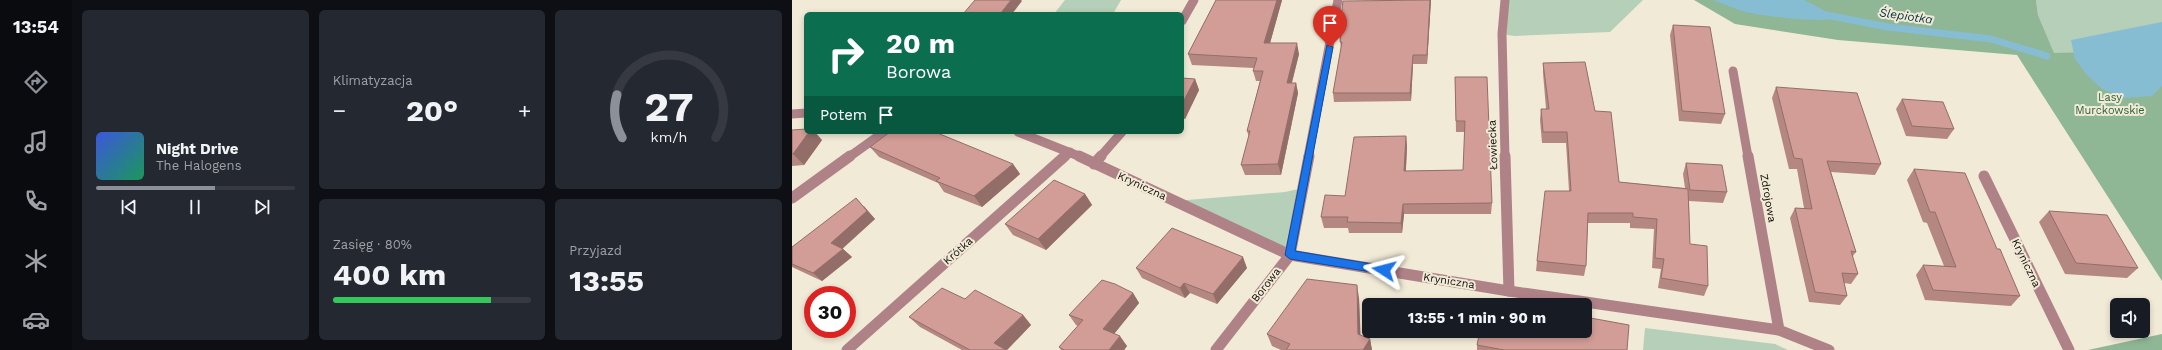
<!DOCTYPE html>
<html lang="pl">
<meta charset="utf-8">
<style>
:root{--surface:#171b24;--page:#242831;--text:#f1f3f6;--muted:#9ea1a6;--line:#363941;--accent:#8c9099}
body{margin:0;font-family:"Work Sans",sans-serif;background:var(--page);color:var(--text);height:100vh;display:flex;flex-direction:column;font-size:15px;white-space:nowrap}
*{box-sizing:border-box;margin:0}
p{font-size:13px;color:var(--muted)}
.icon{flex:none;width:22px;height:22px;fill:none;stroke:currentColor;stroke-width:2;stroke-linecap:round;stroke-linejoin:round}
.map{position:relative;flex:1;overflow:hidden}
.panel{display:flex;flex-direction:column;gap:10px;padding:10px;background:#0d0f14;width:720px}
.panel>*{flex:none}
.hud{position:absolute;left:12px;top:12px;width:380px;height:122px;border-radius:6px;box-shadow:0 2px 6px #0003;background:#0b6e4f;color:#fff;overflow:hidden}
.fabs{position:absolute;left:1318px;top:298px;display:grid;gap:8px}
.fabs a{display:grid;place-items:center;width:40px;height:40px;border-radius:6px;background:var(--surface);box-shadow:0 2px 6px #0003;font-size:20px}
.speed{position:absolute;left:12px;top:286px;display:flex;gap:8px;font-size:20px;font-weight:700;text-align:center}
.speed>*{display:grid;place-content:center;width:52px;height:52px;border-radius:50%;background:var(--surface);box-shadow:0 2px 6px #0003;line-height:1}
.speed .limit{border:6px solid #d22;background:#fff;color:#111}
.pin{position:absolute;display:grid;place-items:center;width:34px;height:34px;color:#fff;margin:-41px -17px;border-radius:50% 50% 50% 0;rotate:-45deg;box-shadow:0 0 4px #0007}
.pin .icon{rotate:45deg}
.me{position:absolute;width:44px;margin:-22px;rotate:279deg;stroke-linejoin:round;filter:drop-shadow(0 0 3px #0008)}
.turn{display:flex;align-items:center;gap:14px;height:84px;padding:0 16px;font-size:18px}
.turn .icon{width:52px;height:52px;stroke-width:2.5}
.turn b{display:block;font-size:28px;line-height:34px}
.then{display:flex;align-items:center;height:38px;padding:0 16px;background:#0003;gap:8px;font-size:15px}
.big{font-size:30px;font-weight:700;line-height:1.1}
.panel .widget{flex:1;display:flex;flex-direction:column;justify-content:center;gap:6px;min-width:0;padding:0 14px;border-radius:6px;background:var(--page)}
.panel .dial{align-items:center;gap:0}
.dial svg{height:104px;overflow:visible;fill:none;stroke:var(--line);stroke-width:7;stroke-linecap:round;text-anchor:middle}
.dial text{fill:var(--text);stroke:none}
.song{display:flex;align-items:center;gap:12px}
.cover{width:48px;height:48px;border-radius:6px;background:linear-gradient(135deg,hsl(230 70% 55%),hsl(150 70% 35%))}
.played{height:4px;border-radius:2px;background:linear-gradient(90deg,var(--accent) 60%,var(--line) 60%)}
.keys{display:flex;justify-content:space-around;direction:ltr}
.heat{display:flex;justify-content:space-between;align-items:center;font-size:22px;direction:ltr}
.charge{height:6px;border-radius:3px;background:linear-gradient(90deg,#34c759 80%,var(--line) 0)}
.panel .tiles{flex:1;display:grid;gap:10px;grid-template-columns:repeat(3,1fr)}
.widget:first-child{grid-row:span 2}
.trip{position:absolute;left:570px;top:298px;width:230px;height:40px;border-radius:6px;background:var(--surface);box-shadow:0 2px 6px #0003;font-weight:700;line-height:40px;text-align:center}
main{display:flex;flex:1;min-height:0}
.menu{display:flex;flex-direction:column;width:72px;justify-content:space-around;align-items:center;background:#090b0e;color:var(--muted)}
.menu .icon{width:28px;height:28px}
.menu .active{color:var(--accent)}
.menu b{font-size:18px;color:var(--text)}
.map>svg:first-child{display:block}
.green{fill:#b5cfb8}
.forest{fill:#8fb795}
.water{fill:#86bdd3}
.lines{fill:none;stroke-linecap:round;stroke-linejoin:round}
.stream{stroke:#86bdd3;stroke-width:7}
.street-far1{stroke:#af8287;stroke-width:9}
.street{stroke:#af8287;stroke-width:11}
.wall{fill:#b58781}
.shaded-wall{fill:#936e69}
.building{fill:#d29d96;stroke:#936e69}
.route{fill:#1a73e8;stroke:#114b97}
.labels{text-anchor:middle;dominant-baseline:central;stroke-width:4;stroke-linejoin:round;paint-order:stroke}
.park-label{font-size:11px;fill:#2a6537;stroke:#f1ead7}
.street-label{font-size:11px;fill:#100d07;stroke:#f1ead7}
.water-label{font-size:12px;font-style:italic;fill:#003242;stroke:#f1ead7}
</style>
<main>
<nav class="menu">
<b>13:54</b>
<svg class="icon active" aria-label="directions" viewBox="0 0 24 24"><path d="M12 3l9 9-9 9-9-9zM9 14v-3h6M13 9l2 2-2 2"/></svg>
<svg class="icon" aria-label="music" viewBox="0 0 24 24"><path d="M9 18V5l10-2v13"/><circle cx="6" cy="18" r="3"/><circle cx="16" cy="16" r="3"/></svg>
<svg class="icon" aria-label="phone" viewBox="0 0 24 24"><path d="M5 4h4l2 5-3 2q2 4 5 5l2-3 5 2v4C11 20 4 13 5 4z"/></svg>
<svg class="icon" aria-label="climate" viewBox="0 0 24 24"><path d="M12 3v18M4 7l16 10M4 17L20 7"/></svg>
<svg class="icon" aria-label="car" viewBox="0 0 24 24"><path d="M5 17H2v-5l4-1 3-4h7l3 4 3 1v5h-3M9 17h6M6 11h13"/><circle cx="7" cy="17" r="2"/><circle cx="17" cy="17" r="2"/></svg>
</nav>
<section class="panel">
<div class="tiles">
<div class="widget">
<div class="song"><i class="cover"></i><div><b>Night Drive</b><p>The Halogens</p></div></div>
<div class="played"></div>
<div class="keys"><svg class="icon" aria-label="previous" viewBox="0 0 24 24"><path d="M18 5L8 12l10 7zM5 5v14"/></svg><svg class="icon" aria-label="pause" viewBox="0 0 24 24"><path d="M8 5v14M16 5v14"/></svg><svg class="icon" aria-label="next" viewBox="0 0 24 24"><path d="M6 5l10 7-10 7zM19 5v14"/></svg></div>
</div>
<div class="widget"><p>Klimatyzacja</p>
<div class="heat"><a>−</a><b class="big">20°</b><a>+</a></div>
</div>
<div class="widget dial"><svg viewBox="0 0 100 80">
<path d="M14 69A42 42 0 1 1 86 69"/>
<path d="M14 69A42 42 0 0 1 10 36" stroke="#8c9099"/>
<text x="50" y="56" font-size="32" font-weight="700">27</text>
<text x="50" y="72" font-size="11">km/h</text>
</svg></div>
<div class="widget"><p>Zasięg · 80%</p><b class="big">400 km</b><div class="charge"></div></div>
<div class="widget"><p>Przyjazd</p><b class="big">13:55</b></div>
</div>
</section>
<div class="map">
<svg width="1370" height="350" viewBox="0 0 1370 350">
<rect width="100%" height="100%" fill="#f1ead7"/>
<!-- green -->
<g class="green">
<polygon points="273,0 329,0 321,14 262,14"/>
<polygon points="713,0 851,0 818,32 722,36 710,34"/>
<polygon points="1244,0 1370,0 1370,212 1262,54 1246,15"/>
<polygon points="511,188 498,255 383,201 493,192"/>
<polygon points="853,328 983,344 996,350 851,350"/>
</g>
<!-- forest -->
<g class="forest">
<polygon points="902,0 1244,0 1246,15 1262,53 1343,51 1370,52 1370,281 1225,55 1046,40 943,24"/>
<polygon points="1370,334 1370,350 1296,350"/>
</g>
<!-- water -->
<g class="water">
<path d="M 921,0 L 1012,0 L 1045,17 C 1036,25 960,15 947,10 C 938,7 930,3 921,0 Z"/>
<polygon points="1370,22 1370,86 1360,96 1333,98 1310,89 1295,75 1283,59 1279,40"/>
</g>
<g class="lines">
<!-- stream -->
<polyline class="stream" points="1034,15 1096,27 1199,39 1255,56"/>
<!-- street-far1 -->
<g class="street-far1">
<polyline points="713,0 710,34 713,157"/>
<polyline points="390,21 402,0"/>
<polyline points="941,71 956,157"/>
<polyline points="0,114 14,113"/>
<polyline points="226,132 289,157"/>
<polyline points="57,157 92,132"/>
<polyline points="272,157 278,152"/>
<polyline points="308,157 330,132"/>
<polyline points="516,157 546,0"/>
</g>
<!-- street -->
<g class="street">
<polyline points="287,156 498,255 717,291 987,330 1037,350"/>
<polyline points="713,156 717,291"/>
<polyline points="956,156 987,330"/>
<polyline points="302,164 309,156"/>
<polyline points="1192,176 1277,350"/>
<polyline points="0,198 58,156"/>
<polyline points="55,350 273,156"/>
<polyline points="424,350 498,255 517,156"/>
</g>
</g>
<!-- wall -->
<g class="wall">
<polygon points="424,0 490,0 478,43 507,54 500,83 504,83 506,93 489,175 453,175 449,165 457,137 455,131 468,81 464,81 461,71 462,68 400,65 396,54"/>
<polygon points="639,0 635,64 621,64 619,101 542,102 541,93 549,48 547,34"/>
<polygon points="881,25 933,114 929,124 887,121 878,35"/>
<polygon points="751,63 803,111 827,182 893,188 891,174 894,163 935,192 931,203 897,201 898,244 916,286 912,296 866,288 869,269 860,268 862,229 838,228 838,223 796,223 794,266 792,276 744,271 745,261 777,191 774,143 750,143 748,120 749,109 754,109 751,73"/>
<polygon points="663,77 700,203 699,214 612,214 610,233 557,233 556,228 532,228 529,217 553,196 614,136 615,147 614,171 671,170 673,132 664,132"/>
<polygon points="390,78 403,79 407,90 393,119 390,119"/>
<polygon points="984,87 1089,164 1083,175 1039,172 1064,252 1060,257 1066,274 1059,284 1052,283 1055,296 1048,305 1017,302 998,218 1003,208 1012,208 1005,169 997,169 980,98"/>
<polygon points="1110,99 1162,129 1155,139 1114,136 1104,109"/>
<polygon points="0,130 30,140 12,165 0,166"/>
<polygon points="78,147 221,164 228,174 190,207 152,192 146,183 87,157"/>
<polygon points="1122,169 1205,249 1228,296 1219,306 1133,300 1124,275 1131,265 1152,266 1135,223 1131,222 1115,180"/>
<polygon points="293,194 300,205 254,250 221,235 213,224"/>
<polygon points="72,206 83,219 50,248 60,257 30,281 0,267 0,247"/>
<polygon points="1257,211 1346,268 1335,278 1273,274 1247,222"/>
<polygon points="344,268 455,268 425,304 398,293 393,298 350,278"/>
<polygon points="341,293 347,303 322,334 335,346 332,350 269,350 267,347 286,326 284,325 277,315"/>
<polygon points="567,298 568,335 578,339 580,350 489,350 480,346 475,334"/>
<polygon points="173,299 231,315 239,325 215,350 170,350 128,327 117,317"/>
<polygon points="685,345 835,350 685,350"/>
</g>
<!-- shaded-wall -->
<g class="shaded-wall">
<polygon points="219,0 229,0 230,1 220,14 208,14"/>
<polygon points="485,0 490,0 475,54 472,43"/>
<polygon points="638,0 639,0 635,64 635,55"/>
<polygon points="505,43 507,54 497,93 495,83"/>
<polygon points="621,55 621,64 619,101 618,93"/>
<polygon points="403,79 407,90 393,119 390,113 390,104"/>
<polygon points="504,83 506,93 489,175 486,164"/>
<polygon points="17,132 23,132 30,140 12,165 1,154"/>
<polygon points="614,136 615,147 613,181 612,171"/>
<polygon points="221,164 228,174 190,207 182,196"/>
<polygon points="293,194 300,205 254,250 246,239"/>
<polygon points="64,198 83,219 48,251 39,243"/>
<polygon points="611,204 612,214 610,233 609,223"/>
<polygon points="51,249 60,257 30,281 21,273"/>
<polygon points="451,257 455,268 425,304 421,294"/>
<polygon points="392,283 398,293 393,298 388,288"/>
<polygon points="565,285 567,298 569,346 566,334"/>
<polygon points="341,293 347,303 318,339 311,329"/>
<polygon points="231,315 239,325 215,350 202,343"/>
<polygon points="328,336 335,346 332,350 317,350"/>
<polygon points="578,339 580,350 571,350"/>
</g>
<!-- building -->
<g class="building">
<polygon points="183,0 219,0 208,14 171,14"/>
<polygon points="424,0 485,0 472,43 505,43 495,83 504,83 486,164 449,165 458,131 455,131 471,71 461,71 465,58 396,54"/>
<polygon points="638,0 635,55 621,55 618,93 541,93 550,42 548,42 549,34 547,34 551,1"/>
<polygon points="881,25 918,27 933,114 890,111"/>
<polygon points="793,62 803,111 819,112 827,182 896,189 898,244 915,246 916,286 869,278 872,259 863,258 865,219 841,217 841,213 796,213 794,266 745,261 753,191 779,191 775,132 751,132 749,109 757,109 751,63"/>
<polygon points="663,77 695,77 700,203 611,204 609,223 555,222 556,217 529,217 533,195 553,196 562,137 614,136 612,171 671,170 673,121 664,121"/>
<polygon points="390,78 403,79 390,104"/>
<polygon points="984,87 1065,93 1089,164 1035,161 1064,252 1059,251 1066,274 1050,273 1055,296 1023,292 1003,208 1020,209 1010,159 1002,158"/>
<polygon points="1110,99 1151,102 1162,129 1120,126"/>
<polygon points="14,129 14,132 17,132 1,154 0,154 0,130"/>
<polygon points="98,132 143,132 221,164 182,196 144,181 148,178 78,147"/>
<polygon points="894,163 930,165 935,192 898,190"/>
<polygon points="1122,169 1173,173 1205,249 1208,249 1228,296 1141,290 1131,265 1164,267 1143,212 1138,212"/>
<polygon points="262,180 293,194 246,239 213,224"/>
<polygon points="64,198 75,211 39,243 51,249 21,273 0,264 0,247"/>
<polygon points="1257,211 1315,215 1346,268 1284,263"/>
<polygon points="380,228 451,257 421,294 392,283 388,288 344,268"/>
<polygon points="515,279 565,285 566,334 578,339 571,350 494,350 498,344 475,334"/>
<polygon points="310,280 323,284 341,293 311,329 328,336 317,350 272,350 267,347 291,320 277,315"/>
<polygon points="150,288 173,299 183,290 231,315 202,343 214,350 178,350 117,317"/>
<polygon points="704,300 730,305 703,305"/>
<polygon points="793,317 837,325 835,350 712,350 685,345 688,331 793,331"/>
</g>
<!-- route -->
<polygon class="route" points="535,45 541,47 503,251 592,266 597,270 592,274 498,259 493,255"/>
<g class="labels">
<!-- park labels -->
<g class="park-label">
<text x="1318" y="97">Lasy<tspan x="1318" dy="13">Murckowskie</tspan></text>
</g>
<!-- street labels -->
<g class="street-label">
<text transform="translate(701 145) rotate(-92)">Łowiecka</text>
<text transform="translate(350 186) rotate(25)">Kryniczna</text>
<text transform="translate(976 198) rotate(80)">Zdrojowa</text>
<text transform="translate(166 251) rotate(-42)">Krótka</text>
<text transform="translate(1234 263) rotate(64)">Kryniczna</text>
<text transform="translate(657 281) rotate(9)">Kryniczna</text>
<text transform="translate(474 285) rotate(-52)">Borowa</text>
</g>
<!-- water labels -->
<g class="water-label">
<text transform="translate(1114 16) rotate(8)">Ślepiotka</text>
</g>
</g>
</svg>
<div class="fabs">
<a><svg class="icon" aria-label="sound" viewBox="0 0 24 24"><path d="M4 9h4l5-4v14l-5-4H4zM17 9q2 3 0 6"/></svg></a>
</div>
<div class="speed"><div class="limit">30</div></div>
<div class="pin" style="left:538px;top:47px;background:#d93025"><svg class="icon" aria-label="arrive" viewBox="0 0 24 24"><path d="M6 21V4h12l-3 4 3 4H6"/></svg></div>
<svg class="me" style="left:592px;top:270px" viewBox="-20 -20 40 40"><path d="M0-17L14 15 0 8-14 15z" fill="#1a73e8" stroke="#fff" stroke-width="4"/></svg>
<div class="trip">13:55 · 1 min · 90 m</div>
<div class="hud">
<div class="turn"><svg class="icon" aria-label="right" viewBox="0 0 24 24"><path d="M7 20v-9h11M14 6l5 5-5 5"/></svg><div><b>20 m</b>Borowa</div></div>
<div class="then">Potem<svg class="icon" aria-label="arrive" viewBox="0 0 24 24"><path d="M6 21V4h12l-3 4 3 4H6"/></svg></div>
</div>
</div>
</main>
